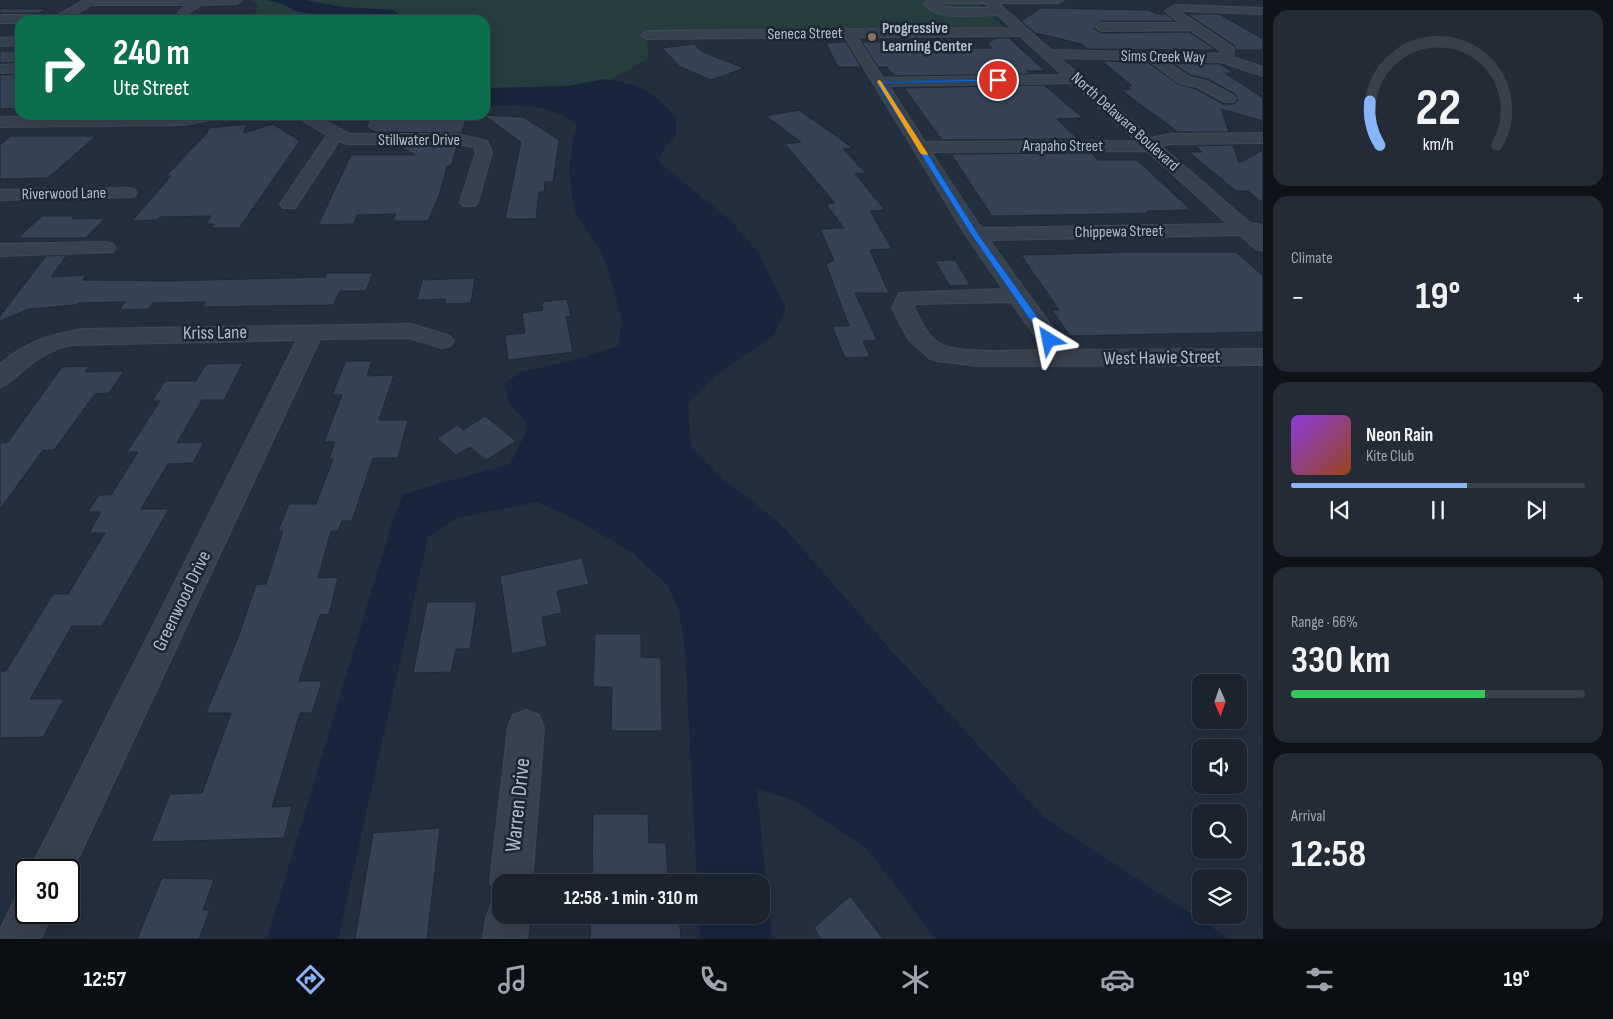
<!DOCTYPE html>
<meta charset="utf-8">
<style>
:root{--surface:#1b232e;--page:#242b36;--text:#f1f3f6;--muted:#a0a4aa;--line:#39404a;--accent:#8ab4f8}
body{margin:0;font-family:"Sofia Sans Condensed",sans-serif;background:var(--page);color:var(--text);height:100vh;display:flex;flex-direction:column;font-size:19px;white-space:nowrap}
*{box-sizing:border-box;margin:0}
p{font-size:16px;color:var(--muted)}
.icon{flex:none;width:28px;height:28px;fill:none;stroke:currentColor;stroke-width:2;stroke-linecap:round;stroke-linejoin:round}
.map{position:relative;flex:1;overflow:hidden}
.side{display:flex;flex-direction:column;gap:10px;padding:10px;background:#0f1319;width:350px}
.side>*{flex:none}
.top-card{position:absolute;left:15px;top:15px;width:475px;height:105px;border-radius:15px;box-shadow:0 5px 20px #0002,0 0 0 1px var(--line);background:#0b6e4f;color:#fff;overflow:hidden}
.needle{width:32px;rotate:178deg}
.controls{position:absolute;left:1192px;top:674px;display:grid;gap:10px}
.controls a{display:grid;place-items:center;width:55px;height:55px;border-radius:10px;background:var(--surface);box-shadow:0 5px 20px #0002,0 0 0 1px var(--line);font-size:25px}
.speed{position:absolute;left:15px;top:859px;display:flex;gap:10px;font-size:25px;font-weight:700;text-align:center}
.speed>*{display:grid;place-content:center;width:65px;height:65px;border-radius:50%;background:var(--surface);box-shadow:0 5px 20px #0002,0 0 0 1px var(--line);line-height:1}
.speed .limit{border:2px solid #111;border-radius:8px;background:#fff;color:#111}
.pin{position:absolute;display:grid;place-items:center;width:42px;height:42px;color:#fff;margin:-21px;border:2px solid #fff;border-radius:50%;box-shadow:0 1px 5px #0007}
.me{position:absolute;width:55px;margin:-28px;rotate:325deg;stroke-linejoin:round;filter:drop-shadow(0 0 4px #0008)}
.turn{display:flex;align-items:center;gap:18px;height:105px;padding:0 15px;font-size:22px}
.turn .icon{width:65px;height:65px;stroke-width:2.5}
.turn b{display:block;font-size:35px;line-height:42px}
.big{font-size:38px;font-weight:700;line-height:1.1}
.side .card{flex:1;display:flex;flex-direction:column;justify-content:center;gap:8px;min-width:0;padding:0 18px;border-radius:15px;background:var(--page)}
.side .dial{align-items:center;gap:0}
.dial svg{height:130px;overflow:visible;fill:none;stroke:var(--line);stroke-width:7;stroke-linecap:round;text-anchor:middle}
.dial text{fill:var(--text);stroke:none}
.song{display:flex;align-items:center;gap:15px}
.cover{width:60px;height:60px;border-radius:8px;background:linear-gradient(135deg,hsl(270 70% 55%),hsl(20 70% 35%))}
.played{height:5px;border-radius:2px;background:linear-gradient(90deg,var(--accent) 60%,var(--line) 60%)}
.keys{display:flex;justify-content:space-around;direction:ltr}
.heat{display:flex;justify-content:space-between;align-items:center;font-size:28px;direction:ltr}
.charge{height:8px;border-radius:4px;background:linear-gradient(90deg,#34c759 66%,var(--line) 0)}
.trip{position:absolute;left:492px;top:874px;width:278px;height:50px;border-radius:15px;background:var(--surface);box-shadow:0 5px 20px #0002,0 0 0 1px var(--line);font-weight:700;line-height:50px;text-align:center}
.menu{display:flex;height:80px;justify-content:space-around;align-items:center;background:#0b0e12;color:var(--muted)}
.menu .icon{width:35px;height:35px}
.menu .selected{color:var(--accent)}
.menu b{font-size:22px;color:var(--text)}
main{display:flex;flex:1;min-height:0}
.map>svg:first-child{display:block}
.green{fill:#263c3f}
.water{fill:#17263c}
.building{fill:#364354;stroke:#1f2835}
.lines{fill:none;stroke-linecap:round;stroke-linejoin:round}
.minor-casing{stroke:#414a57;stroke-width:2}
.minor{fill:#38414e;fill-rule:evenodd}
.route{fill:#1a73e8;stroke:#114b97}
.slow{fill:#f59e0b}
.education-dot{fill:#8d6e63;stroke:#1d2633;stroke-width:2}
.labels{text-anchor:middle;dominant-baseline:central;stroke-width:5;stroke-linejoin:round;paint-order:stroke}
.far-poi-label{font-size:16px;font-weight:bold;fill:#b4bcc9;stroke:#1d2633;text-anchor:start}
.far-street-label{font-size:16px;fill:#b4bcc9;stroke:#1d2633}
.street-label{font-size:19px;fill:#b4bcc9;stroke:#1d2633}
.near-street-label{font-size:22px;fill:#b4bcc9;stroke:#1d2633}
</style>
<main>
<div class="map">
<svg width="1263" height="939" viewBox="0 0 1263 939">
<rect width="100%" height="100%" fill="#242f3e"/>
<!-- green -->
<polygon class="green" points="251,0 975,0 1005,28 647,31 648,59 601,84 538,90 485,90 485,20 252,20 259,5"/>
<!-- water -->
<g class="water">
<polygon points="266,0 305,0 342,7 393,10 405,20 352,20 298,12 277,2"/>
<path d="M 605,79 C 645,86 648,88 677,118 L 675,137 L 666,146 L 658,161 L 731,221 L 759,254 L 786,308 L 774,335 L 716,376 L 688,403 L 691,446 L 724,480 L 781,524 L 891,650 L 1044,817 L 1229,939 L 936,939 L 867,849 L 793,800 L 757,789 L 772,939 L 700,939 L 699,915 L 761,915 L 761,882 L 697,882 L 685,650 L 679,611 L 668,586 L 634,554 L 577,520 L 537,502 L 456,518 L 428,537 L 338,939 L 267,939 L 392,523 L 403,494 L 510,464 L 526,432 L 525,421 L 509,403 L 504,384 L 521,372 L 567,362 L 618,346 L 622,321 L 609,272 L 602,253 L 575,213 L 569,172 L 573,138 L 577,125 C 552,103 517,105 485,106 L 485,88 L 568,86 Z"/>
</g>
<!-- building -->
<g class="building">
<polygon points="1041,8 1149,10 1156,14 1166,14 1175,21 1101,21 1093,28 1101,33 1189,32 1216,50 1088,49 1082,44 1035,33 1021,21"/>
<polygon points="0,9 47,9 39,13 0,13"/>
<polygon points="1187,14 1219,14 1263,39 1263,50 1236,50 1234,45"/>
<polygon points="996,38 1009,38 1045,71 1027,71 1031,74 894,76 887,67 878,67 862,42 936,42 942,49 992,48 987,44"/>
<polygon points="840,42 846,42 861,67 838,67 826,43"/>
<polygon points="694,44 703,52 744,68 711,80 679,66 662,48"/>
<polygon points="0,51 20,51 20,62 0,63"/>
<polygon points="1102,61 1147,62 1178,84 1196,89 1223,104 1234,104 1238,100 1235,94 1208,79 1190,75 1172,63 1220,64 1234,73 1225,73 1263,98 1263,121 1221,109 1229,132 1178,132 1121,90 1131,89 1127,86 1132,86"/>
<polygon points="20,74 20,108 0,109 0,75"/>
<polygon points="1044,85 1083,118 1057,119 1078,139 942,140 904,88"/>
<polygon points="799,110 853,148 843,149 866,173 855,174 885,210 870,211 892,249 870,250 889,293 855,293 877,340 863,341 870,357 845,358 832,326 849,326 826,264 834,260 820,229 844,228 826,204 835,203 785,144 801,142 766,116"/>
<polygon points="373,115 383,115 395,121 401,115 467,117 462,133 375,132 366,127"/>
<polygon points="483,115 523,117 559,140 553,182 545,182 544,192 539,192 536,219 505,219 521,142"/>
<polygon points="246,124 244,133 273,124 300,141 239,228 211,228 214,224 206,224 211,216 160,217 157,220 132,221 171,176 166,176 206,134 209,128"/>
<polygon points="11,136 96,136 48,178 0,179 0,145"/>
<polygon points="1233,145 1239,163 1263,150 1263,203 1248,191 1236,191 1189,152 1202,152 1195,146"/>
<polygon points="399,146 457,146 451,166 447,166 440,193 428,221 393,221 396,214 357,215 354,224 318,225 351,155 415,155"/>
<polygon points="1091,153 1098,160 1137,160 1191,210 1147,211 1150,213 1116,214 992,216 951,154"/>
<polygon points="42,216 74,216 72,219 105,218 86,238 18,238"/>
<polygon points="1131,252 1236,252 1263,276 1263,332 1070,336 1052,310 1059,310 1021,255"/>
<polygon points="67,255 51,277 86,275 83,280 169,281 325,277 327,273 373,273 366,291 340,291 333,305 202,307 206,302 153,303 148,309 119,310 125,302 78,303 76,305 29,309 0,321 0,316 46,256"/>
<polygon points="955,260 970,285 950,286 935,261"/>
<polygon points="475,278 471,303 444,304 446,299 417,300 422,280"/>
<polygon points="567,299 571,317 566,317 573,352 508,360 505,335 525,333 522,313 543,310 542,302"/>
<polygon points="346,361 372,361 367,376 394,375 379,420 408,420 398,458 373,458 352,521 342,521 338,531 331,531 318,578 338,577 329,614 320,615 299,681 322,681 312,713 300,713 272,807 292,806 284,838 151,842 170,794 202,793 231,713 206,713 237,640 256,585 266,584 283,531 278,531 289,504 316,504 333,459 329,459 335,442 324,442 342,395 332,395"/>
<polygon points="243,363 224,400 202,400 177,443 204,442 193,463 168,464 141,509 169,509 102,626 72,626 30,699 64,699 43,737 0,738 0,671 6,671 53,594 68,594 105,533 89,533 101,512 88,512 99,495 111,495 138,452 127,452 160,401 152,401 165,381 196,381 206,364"/>
<polygon points="89,366 85,372 124,371 109,393 95,394 54,450 43,450 0,509 0,443 8,442 62,367"/>
<polygon points="485,416 516,441 486,460 470,447 456,455 437,438 458,425 463,430"/>
<polygon points="582,558 589,584 557,591 562,613 542,617 547,646 512,654 500,576"/>
<polygon points="427,602 477,602 470,649 456,649 451,672 413,673"/>
<polygon points="595,634 641,634 641,657 661,658 662,731 611,731 612,687 593,687"/>
<polygon points="593,814 648,814 649,843 666,843 668,882 592,882"/>
<polygon points="440,828 427,939 355,939 373,833"/>
<polygon points="162,878 214,879 203,910 210,910 199,939 137,939"/>
<polygon points="850,896 883,939 821,939 814,928"/>
<polygon points="591,915 679,915 681,939 590,939"/>
</g>
<g class="lines">
<!-- minor casing -->
<g class="minor-casing">
<g id="minor">
<polygon points="84,0 241,0 242,1 236,4 201,5 184,16 178,13 187,5 91,5 67,20 20,20 20,23 0,23 0,15 58,15"/>
<path d="M 930,0 L 1064,0 L 1058,3 L 998,3 L 1051,50 L 1219,54 L 1221,51 L 1190,30 L 1101,31 L 1095,27 L 1101,23 L 1180,23 L 1165,11 L 1176,5 L 1263,8 L 1263,14 L 1179,11 L 1233,47 L 1234,50 L 1232,57 L 1263,67 L 1263,76 L 1221,62 L 1166,61 L 1189,77 L 1207,81 L 1234,96 L 1236,99 L 1234,102 L 1224,102 L 1197,87 L 1179,83 L 1148,60 L 1060,58 L 1151,138 L 1170,134 L 1263,133 L 1263,143 L 1170,144 L 1161,146 L 1250,223 L 1263,225 L 1263,251 L 1256,249 L 1240,235 L 989,240 L 1069,350 L 1263,349 L 1263,365 L 979,366 L 937,361 L 929,358 L 909,340 L 892,308 L 899,293 L 1003,289 L 965,234 L 845,37 L 647,39 L 641,35 L 647,31 L 1012,28 L 997,15 C 976,15 939,22 924,4 ZM 942,3 L 984,3 L 989,8 L 953,8 L 938,5 ZM 1020,36 L 1063,75 L 883,78 L 857,37 ZM 1073,83 L 1137,141 L 925,142 L 889,86 ZM 1147,151 L 1228,224 L 981,228 L 931,152 ZM 1011,302 L 1045,350 C 1020,350 967,354 945,346 C 929,341 921,321 914,308 L 915,304 Z"/>
<polygon points="20,37 20,45 0,46 0,38"/>
<polygon points="20,64 20,72 0,73 0,65"/>
<polygon points="223,115 220,118 184,125 0,127 0,117"/>
<polygon points="293,115 313,115 350,134 457,134 487,141 492,152 478,202 475,206 463,206 460,202 476,152 474,147 457,144 347,144 339,141 295,208 283,208 280,204 327,135"/>
<polygon points="128,188 134,189 137,193 134,197 0,200 0,190"/>
<polygon points="106,242 113,244 116,248 113,252 0,256 0,244"/>
<path d="M 411,324 L 450,336 L 454,341 L 450,346 L 442,348 L 409,338 L 320,339 L 69,878 L 69,870 L 30,870 L 297,340 L 70,345 C 54,349 38,357 25,369 C 16,376 11,384 0,387 L 0,364 C 24,343 51,334 83,329 Z"/>
<polygon points="526,710 539,715 544,728 532,882 501,882 501,915 529,915 527,939 483,939 487,915 493,900 498,898 490,882 508,728 513,715"/>
<polygon points="26,893 26,912 52,912 41,939 0,939 0,930 16,897"/>
</g>
</g>
<!-- minor -->
<use href="#minor" class="minor"/>
</g>
<!-- route -->
<polygon class="route" points="998,79 1000,81 883,83 978,234 1054,340 1049,344 1046,343 971,234 876,82"/>
<!-- slow -->
<polygon class="slow" points="880,80 928,154 927,155 921,154 877,81"/>
<!-- markers -->
<circle class="education-dot" cx="872" cy="37" r="5"/>
<g class="labels">
<!-- far-poi labels -->
<g class="far-poi-label">
<text x="882" y="28">Progressive<tspan x="882" dy="18">Learning Center</tspan></text>
</g>
<!-- far-street labels -->
<g class="far-street-label">
<text transform="translate(805 34) rotate(-1)">Seneca Street</text>
<text transform="translate(1163 57) rotate(1)">Sims Creek Way</text>
<text transform="translate(1125 122) rotate(42)">North Delaware Boulevard</text>
<text x="419" y="140">Stillwater Drive</text>
<text x="1063" y="146">Arapaho Street</text>
<text transform="translate(64 194) rotate(-1)">Riverwood Lane</text>
<text transform="translate(1119 232) rotate(-1)">Chippewa Street</text>
</g>
<!-- street labels -->
<g class="street-label">
<text transform="translate(215 333) rotate(-1)">Kriss Lane</text>
<text transform="translate(1162 358) rotate(-1)">West Hawie Street</text>
<text transform="translate(182 601) rotate(-64)">Greenwood Drive</text>
</g>
<!-- near-street labels -->
<g class="near-street-label">
<text transform="translate(518 805) rotate(-84)">Warren Drive</text>
</g>
</g>
</svg>
<div class="controls">
<a><svg class="needle" viewBox="-14 -14 28 28"><path d="M0-13l5 13h-10z" fill="#e53935"/><path d="M0 13l5-13h-10z" fill="#a0a4aa"/></svg></a>
<a><svg class="icon" aria-label="sound" viewBox="0 0 24 24"><path d="M4 9h4l5-4v14l-5-4H4zM17 9q2 3 0 6"/></svg></a>
<a><svg class="icon" aria-label="search" viewBox="0 0 24 24"><circle cx="10" cy="10" r="6"/><path d="M15 15l6 6"/></svg></a>
<a><svg class="icon" aria-label="layers" viewBox="0 0 24 24"><path d="M12 4l9 5-9 5-9-5zM3 14l9 5 9-5"/></svg></a>
</div>
<div class="speed"><div class="limit">30</div></div>
<div class="pin" style="left:998px;top:80px;background:#d93025"><svg class="icon" aria-label="arrive" viewBox="0 0 24 24"><path d="M6 21V4h12l-3 4 3 4H6"/></svg></div>
<svg class="me" style="left:1049px;top:340px" viewBox="-20 -20 40 40"><path d="M0-17L14 15 0 8-14 15z" fill="#1a73e8" stroke="#fff" stroke-width="4"/></svg>
<div class="trip">12:58 · 1 min · 310 m</div>
<div class="top-card">
<div class="turn"><svg class="icon" aria-label="right" viewBox="0 0 24 24"><path d="M7 20v-9h11M14 6l5 5-5 5"/></svg><div><b>240 m</b>Ute Street</div></div>
</div>
</div>
<section class="side">
<div class="card dial"><svg viewBox="0 0 100 80">
<path d="M14 69A42 42 0 1 1 86 69"/>
<path d="M14 69A42 42 0 0 1 8 42" stroke="#8ab4f8"/>
<text x="50" y="56" font-size="32" font-weight="700">22</text>
<text x="50" y="72" font-size="11">km/h</text>
</svg></div>
<div class="card"><p>Climate</p>
<div class="heat"><a>−</a><b class="big">19°</b><a>+</a></div>
</div>
<div class="card">
<div class="song"><i class="cover"></i><div><b>Neon Rain</b><p>Kite Club</p></div></div>
<div class="played"></div>
<div class="keys"><svg class="icon" aria-label="previous" viewBox="0 0 24 24"><path d="M18 5L8 12l10 7zM5 5v14"/></svg><svg class="icon" aria-label="pause" viewBox="0 0 24 24"><path d="M8 5v14M16 5v14"/></svg><svg class="icon" aria-label="next" viewBox="0 0 24 24"><path d="M6 5l10 7-10 7zM19 5v14"/></svg></div>
</div>
<div class="card"><p>Range · 66%</p><b class="big">330 km</b><div class="charge"></div></div>
<div class="card"><p>Arrival</p><b class="big">12:58</b></div>
</section>
</main>
<nav class="menu">
<b>12:57</b>
<svg class="icon selected" aria-label="directions" viewBox="0 0 24 24"><path d="M12 3l9 9-9 9-9-9zM9 14v-3h6M13 9l2 2-2 2"/></svg>
<svg class="icon" aria-label="music" viewBox="0 0 24 24"><path d="M9 18V5l10-2v13"/><circle cx="6" cy="18" r="3"/><circle cx="16" cy="16" r="3"/></svg>
<svg class="icon" aria-label="phone" viewBox="0 0 24 24"><path d="M5 4h4l2 5-3 2q2 4 5 5l2-3 5 2v4C11 20 4 13 5 4z"/></svg>
<svg class="icon" aria-label="climate" viewBox="0 0 24 24"><path d="M12 3v18M4 7l16 10M4 17L20 7"/></svg>
<svg class="icon" aria-label="car" viewBox="0 0 24 24"><path d="M5 17H2v-5l4-1 3-4h7l3 4 3 1v5h-3M9 17h6M6 11h13"/><circle cx="7" cy="17" r="2"/><circle cx="17" cy="17" r="2"/></svg>
<svg class="icon" aria-label="filters" viewBox="0 0 24 24"><path d="M4 7h16M4 17h16"/><circle cx="9" cy="7" r="2"/><circle cx="15" cy="17" r="2"/></svg>
<b>19°</b>
</nav>
